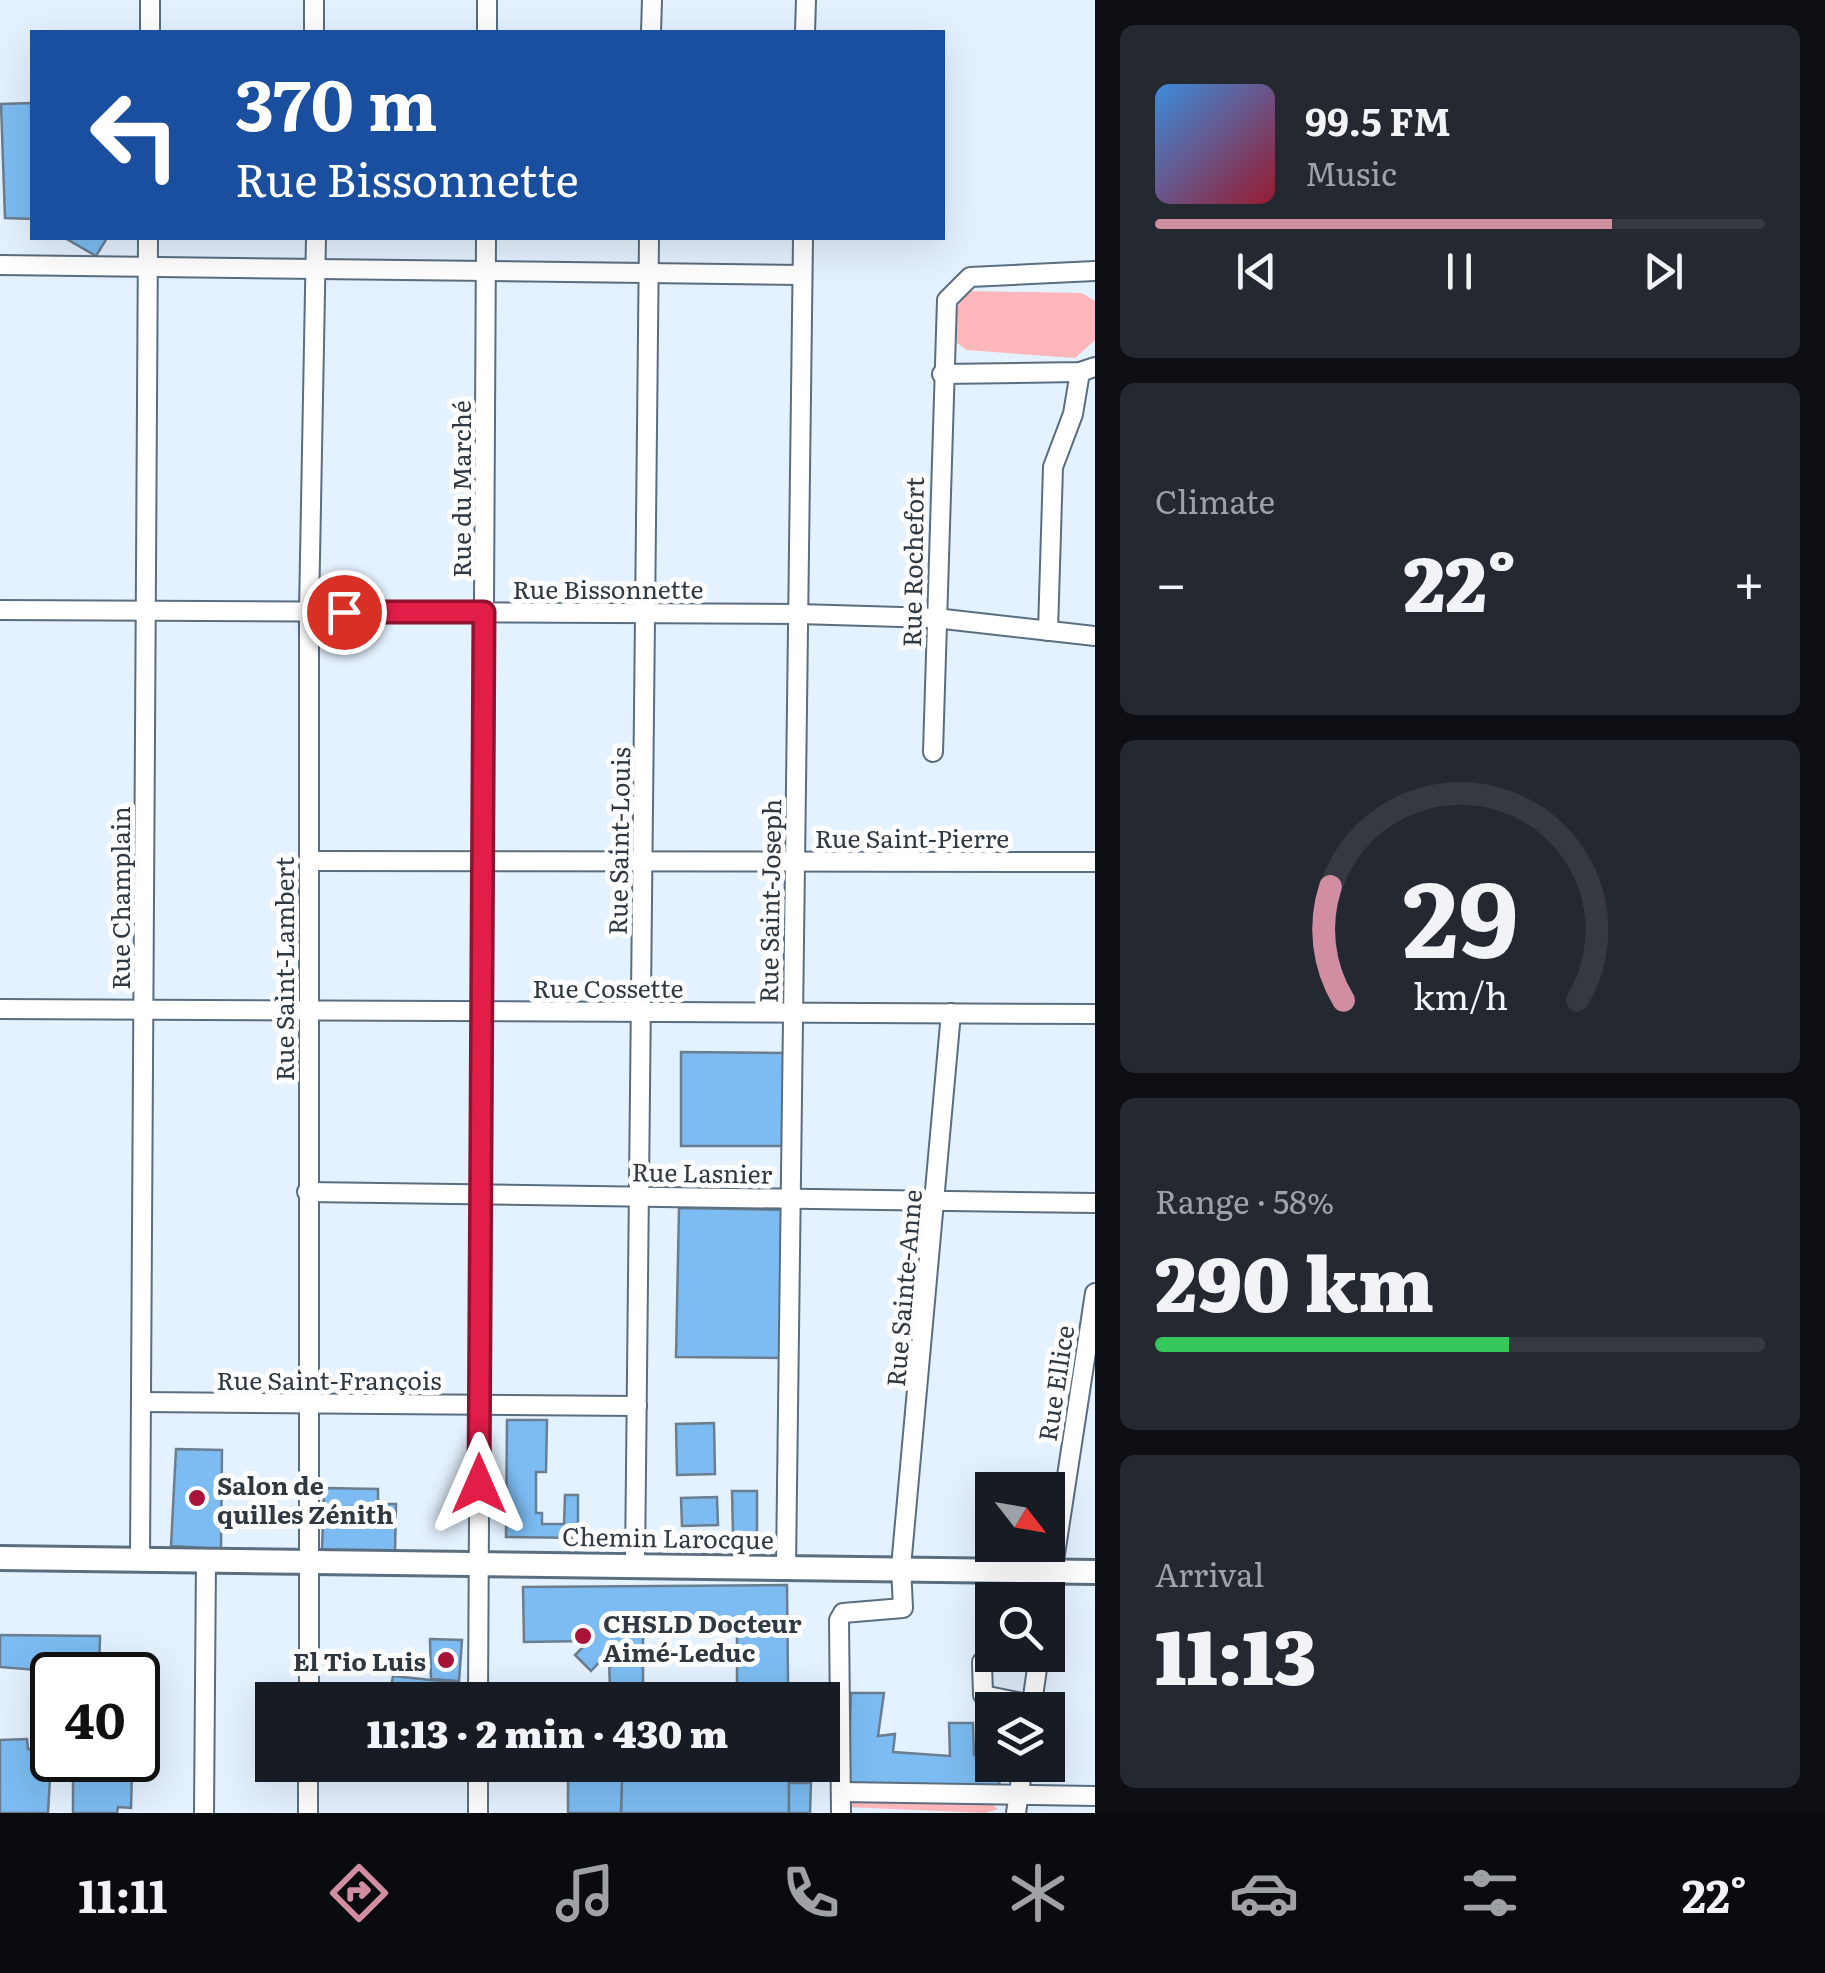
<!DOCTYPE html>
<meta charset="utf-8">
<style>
:root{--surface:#171b24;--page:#242831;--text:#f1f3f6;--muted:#9ea1a6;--line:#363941;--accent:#d18ea1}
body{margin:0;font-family:Literata,serif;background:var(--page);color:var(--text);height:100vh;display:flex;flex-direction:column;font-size:38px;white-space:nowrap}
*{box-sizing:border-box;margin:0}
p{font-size:32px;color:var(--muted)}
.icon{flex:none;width:55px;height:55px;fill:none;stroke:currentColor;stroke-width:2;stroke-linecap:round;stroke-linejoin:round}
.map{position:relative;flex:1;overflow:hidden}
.sheet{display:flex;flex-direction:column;gap:25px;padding:25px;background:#0d0f14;width:730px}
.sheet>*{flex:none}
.guide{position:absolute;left:30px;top:30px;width:915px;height:210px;border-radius:0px;box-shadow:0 10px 40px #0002;background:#1a4fa0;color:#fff;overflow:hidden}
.needle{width:65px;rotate:121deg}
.fabs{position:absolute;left:975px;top:1472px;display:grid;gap:20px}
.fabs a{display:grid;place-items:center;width:90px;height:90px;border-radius:0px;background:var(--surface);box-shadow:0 10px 40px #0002;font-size:50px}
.speed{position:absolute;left:30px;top:1652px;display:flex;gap:20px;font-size:50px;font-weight:700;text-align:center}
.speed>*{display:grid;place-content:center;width:130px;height:130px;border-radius:50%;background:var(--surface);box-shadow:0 10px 40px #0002;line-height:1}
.speed .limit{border:5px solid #111;border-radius:15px;background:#fff;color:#111}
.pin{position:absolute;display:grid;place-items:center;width:85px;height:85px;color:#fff;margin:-42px;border:5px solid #fff;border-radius:50%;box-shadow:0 2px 10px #0007}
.me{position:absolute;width:110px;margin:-55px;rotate:0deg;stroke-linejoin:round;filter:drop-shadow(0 0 8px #0008)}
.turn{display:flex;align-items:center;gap:35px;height:210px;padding:0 40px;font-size:45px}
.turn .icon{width:130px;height:130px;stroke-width:2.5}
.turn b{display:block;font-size:70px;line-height:85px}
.big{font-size:75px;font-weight:800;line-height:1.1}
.sheet .card{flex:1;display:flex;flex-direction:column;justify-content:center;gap:15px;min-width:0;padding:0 35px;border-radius:15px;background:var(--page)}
.sheet .dial{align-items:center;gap:0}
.dial svg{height:260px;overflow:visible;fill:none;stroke:var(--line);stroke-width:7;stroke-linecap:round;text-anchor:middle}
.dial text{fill:var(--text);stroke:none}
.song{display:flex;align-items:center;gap:30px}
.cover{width:120px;height:120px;border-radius:15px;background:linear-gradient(135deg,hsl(210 70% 55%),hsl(350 70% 35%))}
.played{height:10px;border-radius:5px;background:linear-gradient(90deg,var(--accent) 75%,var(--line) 75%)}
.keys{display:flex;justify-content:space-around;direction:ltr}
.heat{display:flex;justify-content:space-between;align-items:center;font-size:55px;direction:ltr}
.charge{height:15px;border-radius:8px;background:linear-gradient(90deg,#34c759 58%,var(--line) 0)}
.trip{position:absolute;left:255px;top:1682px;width:585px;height:100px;border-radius:0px;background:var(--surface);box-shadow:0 10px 40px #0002;font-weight:800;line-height:100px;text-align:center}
.tab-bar{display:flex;height:160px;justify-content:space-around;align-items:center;background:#090b0e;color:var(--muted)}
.tab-bar .icon{width:70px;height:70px}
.tab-bar .current{color:var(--accent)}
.tab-bar b{font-size:45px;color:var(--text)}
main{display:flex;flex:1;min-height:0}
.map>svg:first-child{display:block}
.green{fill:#fdb6ba}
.building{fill:#7cbcf2;stroke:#6a7e90;stroke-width:2.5}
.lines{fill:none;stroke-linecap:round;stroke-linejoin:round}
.minor-casing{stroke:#5a6e80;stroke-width:22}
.major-casing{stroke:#5a6e80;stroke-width:28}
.minor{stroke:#fff;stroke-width:18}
.major{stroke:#fff;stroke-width:22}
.route-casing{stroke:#92132f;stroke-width:25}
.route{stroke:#e11d48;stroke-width:18}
.poi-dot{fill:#a9133a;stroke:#fdfdfd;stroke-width:4}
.labels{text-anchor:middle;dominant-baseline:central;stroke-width:10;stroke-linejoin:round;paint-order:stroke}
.street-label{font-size:25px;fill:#303941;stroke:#fdfdfd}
.poi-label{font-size:25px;font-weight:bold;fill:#303941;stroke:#fdfdfd;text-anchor:start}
</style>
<main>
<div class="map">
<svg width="1095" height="1813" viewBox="0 0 1095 1813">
<rect width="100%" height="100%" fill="#e4f1fe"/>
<!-- green -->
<g class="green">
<path d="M 967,291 L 1082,293 L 1095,301 L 1095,340 L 1075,358 L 967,350 L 957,343 C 954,325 954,304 967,291 Z"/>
<polygon points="857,1801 992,1804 998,1809 985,1813 846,1807"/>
</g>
<!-- building -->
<g class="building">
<polygon points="31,103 32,219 5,218 1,104"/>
<polygon points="65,238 107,238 96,256"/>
<polygon points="681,1052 785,1053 784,1146 681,1146"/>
<polygon points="679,1208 784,1210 781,1358 676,1357"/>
<polygon points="507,1420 547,1420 546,1472 536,1472 536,1513 542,1513 542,1524 564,1524 565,1495 578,1495 578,1538 506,1537"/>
<polygon points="714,1423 715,1474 677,1475 676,1424"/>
<polygon points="176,1449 222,1450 221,1549 171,1546"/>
<polygon points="324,1488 378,1489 378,1504 396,1504 395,1553 322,1551"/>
<polygon points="732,1491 757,1491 757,1533 733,1533"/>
<polygon points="717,1497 718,1525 682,1526 681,1498"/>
<polygon points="787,1585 788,1683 737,1684 737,1630 643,1631 643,1695 610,1695 609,1652 591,1671 575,1655 589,1641 524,1642 523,1587"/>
<polygon points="0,1635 100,1636 99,1675 0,1667"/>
<polygon points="430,1639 462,1640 459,1681 431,1679"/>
<polygon points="393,1676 460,1683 459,1700 399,1700 400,1692 390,1692"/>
<polygon points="851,1693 884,1693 878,1736 895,1734 893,1752 950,1756 949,1723 973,1723 974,1755 992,1756 992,1765 1000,1765 999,1791 848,1783"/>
<polygon points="49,1707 52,1707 52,1743 48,1813 0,1813 0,1740 27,1739 28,1749 45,1747"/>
<polygon points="73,1760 120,1760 119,1771 132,1772 131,1808 118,1807 117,1813 73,1813"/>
<polygon points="622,1765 789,1767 789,1813 621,1813"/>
<polygon points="568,1780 622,1780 621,1813 568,1813"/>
<polygon points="789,1783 811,1783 810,1813 789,1813"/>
</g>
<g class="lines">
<!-- minor casing -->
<g class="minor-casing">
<g id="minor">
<polyline points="314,0 314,32"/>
<polyline points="150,32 150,0"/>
<polyline points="487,32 487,0"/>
<polyline points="651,32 652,0"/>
<polyline points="805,32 806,0"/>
<polyline points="0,265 802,275"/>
<polyline points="942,374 1080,372 1095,367"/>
<polyline points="0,610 798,614 935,618 1095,636"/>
<polyline points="1048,631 1053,467 1073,414 1080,372"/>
<polyline points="933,752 947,300 970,277 1095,271"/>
<polyline points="308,861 1095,862"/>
<polyline points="0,1009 1095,1014"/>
<polyline points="307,1192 1095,1203"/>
<polyline points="141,1402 637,1406"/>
<polyline points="140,1560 148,238"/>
<polyline points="635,1564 649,238"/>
<polyline points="786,1566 803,238"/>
<polyline points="1048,1600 1095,1293"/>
<polyline points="982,1662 983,1695 1032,1705"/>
<polyline points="309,1700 309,611 316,238"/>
<polyline points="478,1700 486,238"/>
<polyline points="1031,1710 1039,1655"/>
<polyline points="841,1792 1095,1796"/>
<polyline points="204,1813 206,1560"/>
<polyline points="308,1813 308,1765"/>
<polyline points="478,1813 478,1765"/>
<polyline points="841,1813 839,1620 843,1613 903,1608 901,1567 951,1013"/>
<polyline points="1016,1813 1023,1765"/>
</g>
</g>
<!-- major casing -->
<g class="major-casing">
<polyline id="major" points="0,1558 1095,1572"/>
</g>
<!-- minor -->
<use href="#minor" class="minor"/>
<!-- major -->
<use href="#major" class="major"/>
</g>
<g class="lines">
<!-- route casing -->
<g class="route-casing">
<polyline id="route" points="344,612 484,612 479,1484"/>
</g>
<!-- route -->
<use href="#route" class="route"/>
</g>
<!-- markers -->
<g class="poi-dot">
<circle cx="197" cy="1498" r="10"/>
<circle cx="583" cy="1636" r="10"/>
<circle cx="446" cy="1660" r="10"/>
</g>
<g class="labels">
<!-- street labels -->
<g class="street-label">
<text transform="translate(460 489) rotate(-90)">Rue du Marché</text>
<text transform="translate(912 562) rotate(-89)">Rue Rochefort</text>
<text x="608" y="588">Rue Bissonnette</text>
<text x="912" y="837">Rue Saint-Pierre</text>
<text transform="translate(618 841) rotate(-89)">Rue Saint-Louis</text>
<text transform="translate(119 898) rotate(-90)">Rue Champlain</text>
<text transform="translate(769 901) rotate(-89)">Rue Saint-Joseph</text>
<text transform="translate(283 969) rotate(-90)">Rue Saint-Lambert</text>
<text x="608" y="987">Rue Cossette</text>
<text transform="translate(702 1172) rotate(1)">Rue Lasnier</text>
<text transform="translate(903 1288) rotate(-85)">Rue Sainte-Anne</text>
<text x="329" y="1379">Rue Saint-François</text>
<text transform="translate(1055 1383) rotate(-81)">Rue Ellice</text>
<text transform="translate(668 1537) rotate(1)">Chemin Larocque</text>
</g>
<!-- poi labels -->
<g class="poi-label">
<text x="217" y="1484">Salon de<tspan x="217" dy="29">quilles Zénith</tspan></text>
<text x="603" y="1622">CHSLD Docteur<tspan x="603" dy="29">Aimé-Leduc</tspan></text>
<text x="426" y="1660" text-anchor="end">El Tio Luis</text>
</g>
</g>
</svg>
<div class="fabs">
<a><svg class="needle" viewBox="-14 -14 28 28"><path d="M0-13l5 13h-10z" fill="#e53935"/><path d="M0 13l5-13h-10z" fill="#9ea1a6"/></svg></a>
<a><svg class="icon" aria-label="search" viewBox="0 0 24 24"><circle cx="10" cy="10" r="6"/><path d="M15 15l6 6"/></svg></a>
<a><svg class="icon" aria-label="layers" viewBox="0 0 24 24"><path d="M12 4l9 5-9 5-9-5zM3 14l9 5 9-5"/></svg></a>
</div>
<div class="speed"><div class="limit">40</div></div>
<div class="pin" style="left:344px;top:612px;background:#d93025"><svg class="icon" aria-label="arrive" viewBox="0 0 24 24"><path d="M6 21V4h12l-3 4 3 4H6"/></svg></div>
<svg class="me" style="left:479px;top:1484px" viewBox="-20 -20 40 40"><path d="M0-17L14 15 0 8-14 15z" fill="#e11d48" stroke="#fff" stroke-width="4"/></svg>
<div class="trip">11:13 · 2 min · 430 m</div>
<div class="guide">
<div class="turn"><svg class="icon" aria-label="left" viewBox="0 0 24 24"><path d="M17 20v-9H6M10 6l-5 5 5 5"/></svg><div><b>370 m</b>Rue Bissonnette</div></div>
</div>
</div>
<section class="sheet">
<div class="card">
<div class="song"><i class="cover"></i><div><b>99.5 FM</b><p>Music</p></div></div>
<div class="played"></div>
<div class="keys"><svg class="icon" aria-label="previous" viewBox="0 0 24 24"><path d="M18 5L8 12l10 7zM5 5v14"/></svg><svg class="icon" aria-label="pause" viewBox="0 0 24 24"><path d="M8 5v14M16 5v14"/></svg><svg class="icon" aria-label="next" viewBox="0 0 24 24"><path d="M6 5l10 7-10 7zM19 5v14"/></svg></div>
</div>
<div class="card"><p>Climate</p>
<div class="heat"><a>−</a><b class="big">22°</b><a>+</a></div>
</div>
<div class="card dial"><svg viewBox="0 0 100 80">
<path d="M14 69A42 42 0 1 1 86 69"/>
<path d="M14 69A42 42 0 0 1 10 34" stroke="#d18ea1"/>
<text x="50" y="56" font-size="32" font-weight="700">29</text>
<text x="50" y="72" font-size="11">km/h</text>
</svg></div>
<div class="card"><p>Range · 58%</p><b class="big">290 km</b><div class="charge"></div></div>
<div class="card"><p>Arrival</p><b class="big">11:13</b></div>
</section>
</main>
<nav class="tab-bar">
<b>11:11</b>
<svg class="icon current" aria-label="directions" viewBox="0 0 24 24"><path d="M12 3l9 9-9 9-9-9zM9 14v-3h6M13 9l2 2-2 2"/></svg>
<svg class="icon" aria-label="music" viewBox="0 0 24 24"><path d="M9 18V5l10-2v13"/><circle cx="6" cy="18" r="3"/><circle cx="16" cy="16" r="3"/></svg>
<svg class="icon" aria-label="phone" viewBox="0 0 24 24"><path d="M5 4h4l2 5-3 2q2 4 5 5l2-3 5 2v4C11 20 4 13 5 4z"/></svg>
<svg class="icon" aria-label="climate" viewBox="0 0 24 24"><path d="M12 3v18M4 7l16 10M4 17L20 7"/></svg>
<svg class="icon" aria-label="car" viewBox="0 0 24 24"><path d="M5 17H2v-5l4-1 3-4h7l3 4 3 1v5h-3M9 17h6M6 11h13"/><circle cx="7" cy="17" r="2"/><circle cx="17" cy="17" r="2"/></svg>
<svg class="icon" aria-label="filters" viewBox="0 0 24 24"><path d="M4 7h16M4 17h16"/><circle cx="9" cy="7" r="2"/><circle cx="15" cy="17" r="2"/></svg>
<b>22°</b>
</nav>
